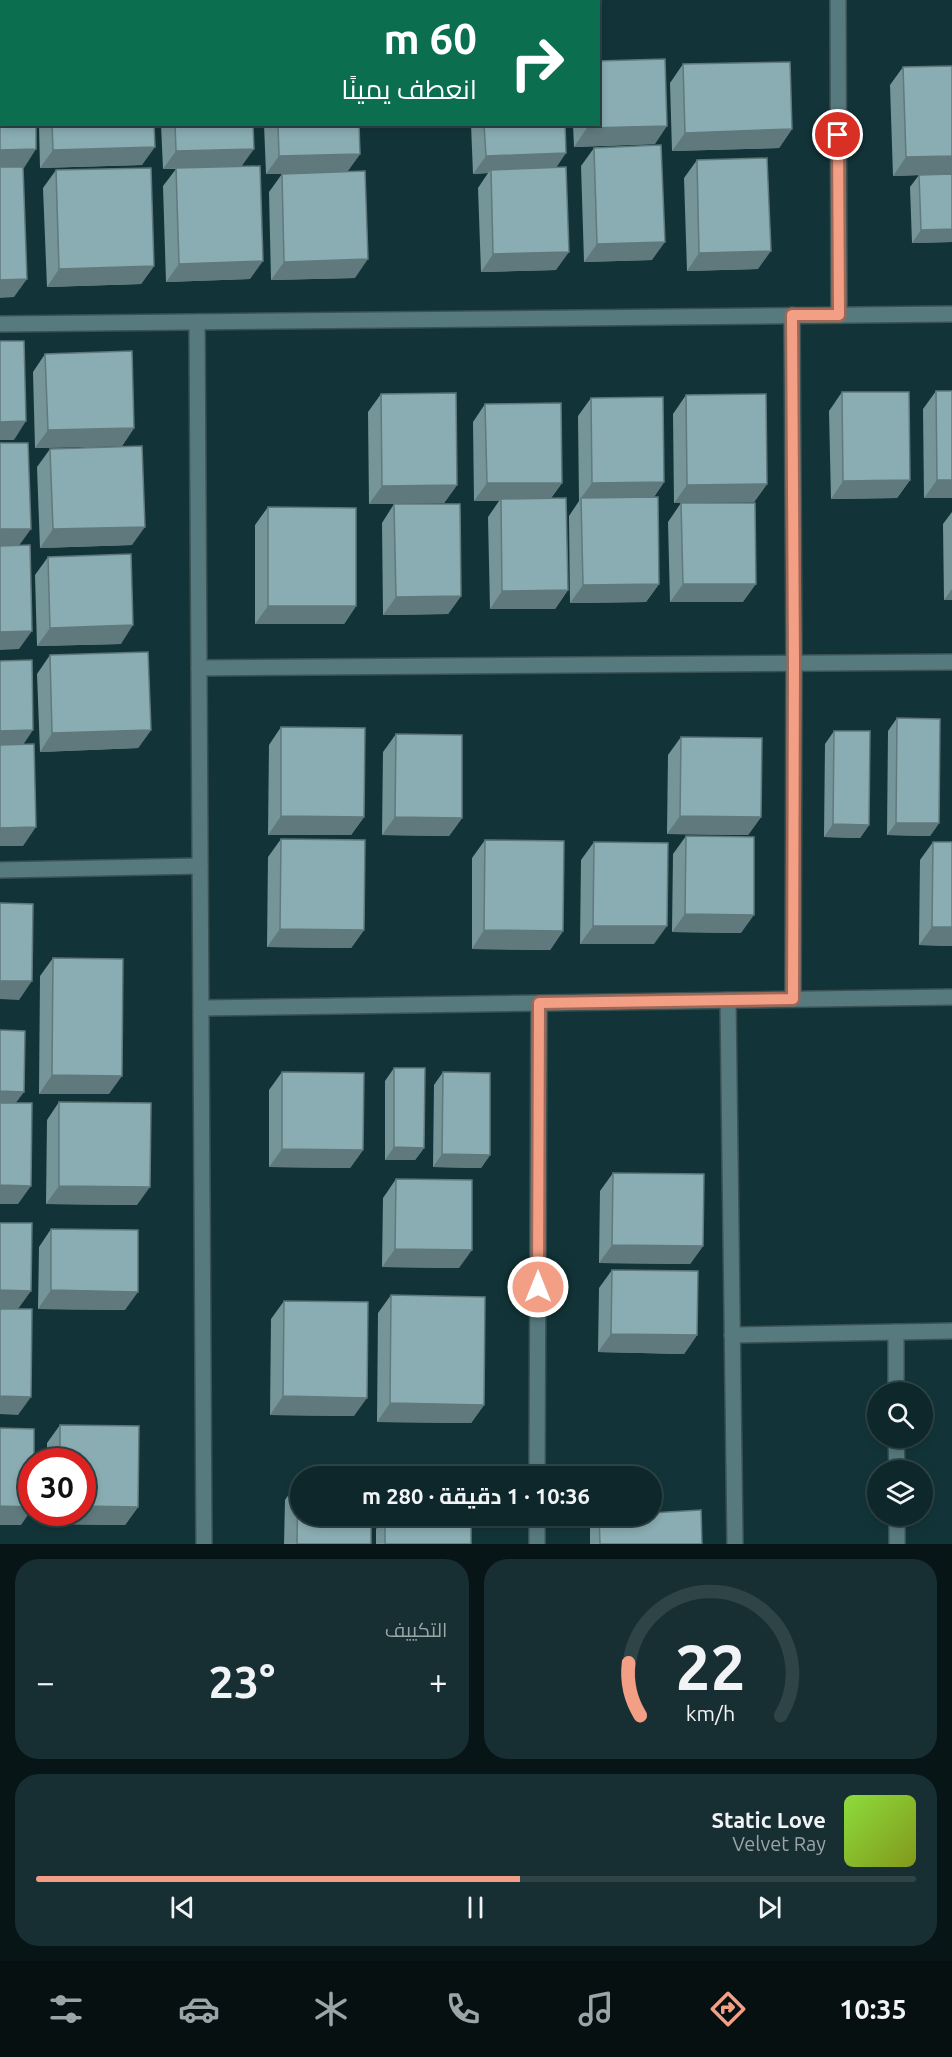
<!DOCTYPE html>
<html lang="ar">
<meta charset="utf-8">
<style>
:root{--surface:#0e272a;--page:#172f32;--text:#f1f3f6;--muted:#9ba5a8;--line:#2e4447;--accent:#f39f85}
body{margin:0;font-family:Ubuntu,Cairo,sans-serif;background:var(--page);color:var(--text);direction:rtl;height:100vh;display:flex;flex-direction:column;font-size:22px;white-space:nowrap}
*{box-sizing:border-box;margin:0}
p{font-size:20px;color:var(--muted)}
.icon{flex:none;width:33px;height:33px;fill:none;stroke:currentColor;stroke-width:2;stroke-linecap:round;stroke-linejoin:round}
.map{position:relative;height:1544px;overflow:hidden;direction:ltr}
.panel{display:flex;flex-direction:column;gap:15px;padding:15px;background:#081517;flex:1}
.panel>*{flex:none}
.hud{position:absolute;left:0px;top:0px;width:600px;height:126px;box-shadow:0 3px 9px #0003,0 0 0 2px var(--line);direction:rtl;background:#0b6e4f;color:#fff;overflow:hidden}
.controls{position:absolute;left:867px;top:1382px;display:grid;gap:12px}
.controls a{display:grid;place-items:center;width:66px;height:66px;border-radius:50%;background:var(--surface);box-shadow:0 3px 9px #0003,0 0 0 2px var(--line);font-size:30px}
.speed{position:absolute;left:18px;top:1448px;display:flex;gap:12px;font-size:30px;font-weight:700;text-align:center}
.speed>*{display:grid;place-content:center;width:78px;height:78px;border-radius:50%;background:var(--surface);box-shadow:0 3px 9px #0003,0 0 0 2px var(--line);line-height:1}
.speed .limit{border:9px solid #d22;background:#fff;color:#111}
.pin{position:absolute;display:grid;place-items:center;width:51px;height:51px;color:#fff;margin:-26px;border:3px solid #fff;border-radius:50%;box-shadow:0 2px 6px #0007}
.me{position:absolute;width:66px;margin:-33px;rotate:0deg;stroke-linejoin:round;filter:drop-shadow(0 0 4px #0008)}
.turn{display:flex;align-items:center;gap:21px;height:126px;padding:0 24px;font-size:27px}
.turn .icon{width:78px;height:78px;stroke-width:2.5}
.turn b{display:block;font-size:42px;line-height:51px}
.big{font-size:45px;font-weight:700;line-height:1.1}
.panel .widget{flex:1;display:flex;flex-direction:column;justify-content:center;gap:9px;min-width:0;padding:0 21px;border-radius:24px;background:var(--page)}
.panel .dial{align-items:center;gap:0}
.dial svg{height:156px;overflow:visible;fill:none;stroke:var(--line);stroke-width:7;stroke-linecap:round;text-anchor:middle}
.dial text{fill:var(--text);stroke:none}
.song{display:flex;align-items:center;gap:18px}
.cover{width:72px;height:72px;border-radius:9px;background:linear-gradient(135deg,hsl(90 70% 55%),hsl(70 70% 35%))}
.played{height:6px;border-radius:3px;background:linear-gradient(90deg,var(--accent) 55%,var(--line) 55%)}
.keys{display:flex;justify-content:space-around;direction:ltr}
.heat{display:flex;justify-content:space-between;align-items:center;font-size:33px;direction:ltr}
.panel .tiles{flex:1;display:grid;gap:15px;grid-template-columns:1fr 1fr}
.widget:last-child{grid-column:span 2}
.trip{position:absolute;left:290px;top:1466px;width:372px;height:60px;border-radius:30px;background:var(--surface);box-shadow:0 3px 9px #0003,0 0 0 2px var(--line);font-weight:700;line-height:60px;text-align:center;direction:rtl}
.tab-bar{display:flex;height:96px;justify-content:space-around;align-items:center;background:#061011;color:var(--muted)}
.tab-bar .icon{width:42px;height:42px}
.tab-bar .active{color:var(--accent)}
.tab-bar b{font-size:27px;color:var(--text)}
.map>svg:first-child{display:block}
.lines{fill:none;stroke-linecap:round;stroke-linejoin:round}
.minor-casing{stroke:#3a5254;stroke-width:18}
.minor{stroke:#577a7e;stroke-width:15}
.wall{fill:#769599}
.shaded-wall{fill:#60797d}
.building{fill:#89adb2;stroke:#60797d;stroke-width:1.5}
.route-casing{stroke:#9e6756;stroke-width:15}
.route{stroke:#f39f85;stroke-width:10}
</style>
<div class="map">
<svg width="952" height="1544" viewBox="0 0 952 1544">
<rect width="100%" height="100%" fill="#123438"/>
<g class="lines">
<!-- minor casing -->
<g class="minor-casing">
<g id="minor">
<polyline points="838,0 839,315"/>
<polyline points="792,315 794,663 793,999"/>
<polyline points="197,322 204,1544"/>
<polyline points="0,324 952,314"/>
<polyline points="199,668 952,662"/>
<polyline points="0,870 200,866"/>
<polyline points="728,1000 735,1544"/>
<polyline points="201,1008 952,997"/>
<polyline points="896,1332 896,1392"/>
<polyline points="732,1335 952,1331"/>
<polyline points="896,1437 897,1470"/>
<polyline points="537,1476 539,1003"/>
<polyline points="897,1515 897,1544"/>
<polyline points="537,1544 537,1515"/>
</g>
</g>
<!-- minor -->
<use href="#minor" class="minor"/>
</g>
<!-- wall -->
<g class="wall">
<polygon points="683,64 792,129 779,148 672,151 670,83"/>
<polygon points="952,66 952,242 912,243 910,187 919,175 893,176 890,85 903,67"/>
<polygon points="39,124 154,124 142,165 40,168"/>
<polygon points="161,124 253,124 242,166 250,279 166,282 163,186 176,169 163,169"/>
<polygon points="264,124 359,124 360,154 347,172 266,174"/>
<polygon points="471,124 565,124 556,168 556,270 481,272 478,188 488,173 473,174"/>
<polygon points="573,124 598,124 655,144 574,147"/>
<polygon points="594,148 652,260 584,262 581,166"/>
<polygon points="697,160 758,269 687,271 684,178"/>
<polygon points="56,170 154,266 141,284 47,287 43,188"/>
<polygon points="282,174 355,278 271,280 269,192"/>
<polygon points="45,354 134,428 122,446 35,448 33,372"/>
<polygon points="936,391 952,391 952,498 924,498 923,409"/>
<polygon points="842,392 910,480 897,498 831,499 829,411"/>
<polygon points="381,394 457,485 444,503 369,504 368,412"/>
<polygon points="686,395 767,484 754,502 674,503 673,414"/>
<polygon points="591,398 664,482 654,497 659,584 646,602 570,603 569,516 579,501 578,416"/>
<polygon points="485,404 562,483 551,498 568,590 555,609 490,609 488,517 499,501 474,501 473,422"/>
<polygon points="50,449 132,545 40,548 37,467"/>
<polygon points="681,503 743,602 670,602 668,522"/>
<polygon points="394,504 461,596 448,614 383,615 382,523"/>
<polygon points="268,507 356,606 344,624 255,624 255,525"/>
<polygon points="952,512 952,600 944,600 943,524"/>
<polygon points="48,557 121,644 37,646 35,575"/>
<polygon points="50,655 151,730 138,748 40,752 37,674"/>
<polygon points="897,718 939,823 930,836 887,835 888,731"/>
<polygon points="281,727 364,817 351,835 268,835 269,745"/>
<polygon points="834,731 869,825 860,838 824,837 825,744"/>
<polygon points="396,734 462,818 449,836 382,835 383,752"/>
<polygon points="681,737 761,817 748,835 667,834 668,755"/>
<polygon points="686,836 741,933 672,932 673,854"/>
<polygon points="281,839 364,930 351,948 267,947 268,857"/>
<polygon points="485,840 563,931 550,950 472,949 472,858"/>
<polygon points="594,842 654,944 580,944 581,860"/>
<polygon points="933,842 952,842 952,946 919,945 920,860"/>
<polygon points="53,958 109,1094 39,1094 40,976"/>
<polygon points="394,1068 424,1148 415,1160 385,1160 385,1081"/>
<polygon points="282,1072 363,1150 350,1168 269,1167 269,1090"/>
<polygon points="443,1072 490,1155 481,1168 433,1167 434,1085"/>
<polygon points="59,1102 137,1205 46,1204 47,1120"/>
<polygon points="613,1173 703,1246 690,1264 599,1263 600,1191"/>
<polygon points="396,1179 459,1268 382,1267 383,1198"/>
<polygon points="51,1229 125,1310 38,1309 39,1247"/>
<polygon points="612,1270 697,1335 684,1354 598,1352 599,1288"/>
<polygon points="391,1295 484,1405 471,1423 377,1422 378,1313"/>
<polygon points="284,1301 354,1416 270,1415 271,1319"/>
<polygon points="60,1425 138,1507 125,1525 47,1524 47,1512 82,1512 82,1461 47,1461 47,1443"/>
<polygon points="298,1481 371,1544 284,1544 285,1500"/>
<polygon points="599,1515 702,1544 590,1544 590,1528"/>
<polygon points="385,1516 471,1544 376,1544 376,1529"/>
</g>
<!-- shaded-wall -->
<g class="shaded-wall">
<polygon points="667,126 655,144 574,147 587,128"/>
<polygon points="792,129 779,148 672,151 685,133"/>
<polygon points="155,147 142,165 40,168 53,150"/>
<polygon points="36,149 24,168 0,168 0,150"/>
<polygon points="254,149 241,167 163,169 176,151"/>
<polygon points="566,153 554,171 491,170 488,173 473,174 486,156"/>
<polygon points="360,154 347,172 266,174 279,156"/>
<polygon points="952,156 952,174 893,176 906,157"/>
<polygon points="952,229 952,242 912,243 921,230"/>
<polygon points="665,242 652,260 584,262 597,244"/>
<polygon points="771,251 758,269 687,271 699,253"/>
<polygon points="569,252 556,270 481,272 493,254"/>
<polygon points="368,259 355,278 271,280 284,262"/>
<polygon points="263,261 250,279 166,282 179,264"/>
<polygon points="154,266 141,284 47,287 59,269"/>
<polygon points="27,279 14,297 0,298 0,280"/>
<polygon points="26,421 14,440 0,440 0,422"/>
<polygon points="134,428 122,446 35,448 48,430"/>
<polygon points="910,480 897,498 831,499 843,481"/>
<polygon points="937,480 952,480 952,498 924,498"/>
<polygon points="664,482 652,500 581,498 592,483"/>
<polygon points="487,483 562,483 549,501 501,499 499,501 474,501"/>
<polygon points="767,484 754,502 674,503 687,485"/>
<polygon points="457,485 444,503 369,504 382,486"/>
<polygon points="145,527 132,545 40,548 53,529"/>
<polygon points="0,529 31,529 18,547 0,547"/>
<polygon points="659,584 646,602 570,603 583,585"/>
<polygon points="683,584 756,584 743,602 670,602"/>
<polygon points="952,589 952,600 944,600"/>
<polygon points="568,590 555,609 490,609 502,591"/>
<polygon points="461,596 448,614 383,615 396,597"/>
<polygon points="268,606 356,606 344,624 255,624"/>
<polygon points="133,625 121,644 37,646 50,628"/>
<polygon points="32,631 19,649 0,650 0,632"/>
<polygon points="33,730 21,748 0,749 0,731"/>
<polygon points="151,730 138,748 40,752 52,733"/>
<polygon points="281,816 364,817 351,835 268,835"/>
<polygon points="680,816 761,817 748,835 667,834"/>
<polygon points="395,817 462,818 449,836 382,835"/>
<polygon points="896,823 939,823 930,836 887,835"/>
<polygon points="833,824 869,825 860,838 824,837"/>
<polygon points="36,827 23,846 0,846 0,828"/>
<polygon points="685,914 754,915 741,933 672,932"/>
<polygon points="593,926 667,926 654,944 580,944"/>
<polygon points="932,927 952,927 952,946 919,945"/>
<polygon points="280,929 364,930 351,948 267,947"/>
<polygon points="484,930 563,931 550,950 472,949"/>
<polygon points="0,981 32,981 19,1000 0,999"/>
<polygon points="52,1075 122,1076 109,1094 39,1094"/>
<polygon points="0,1091 24,1092 15,1104 0,1104"/>
<polygon points="394,1147 424,1148 415,1160 385,1160"/>
<polygon points="282,1149 363,1150 350,1168 269,1167"/>
<polygon points="442,1154 490,1155 481,1168 433,1167"/>
<polygon points="0,1185 31,1186 18,1204 0,1204"/>
<polygon points="59,1186 150,1187 137,1205 46,1204"/>
<polygon points="612,1245 703,1246 690,1264 599,1263"/>
<polygon points="395,1249 472,1250 459,1268 382,1267"/>
<polygon points="0,1290 31,1291 18,1309 0,1309"/>
<polygon points="51,1290 138,1292 125,1310 38,1309"/>
<polygon points="611,1334 697,1335 684,1354 598,1352"/>
<polygon points="0,1396 31,1397 18,1415 0,1414"/>
<polygon points="283,1396 367,1398 354,1416 270,1415"/>
<polygon points="390,1403 484,1405 471,1423 377,1422"/>
<polygon points="0,1506 32,1507 32,1509 21,1525 0,1525"/>
<polygon points="82,1506 138,1507 125,1525 47,1524 56,1512 82,1512"/>
</g>
<!-- building -->
<g class="building">
<polygon points="0,53 2,53 2,124 36,124 36,149 0,150"/>
<polygon points="665,59 667,126 587,128 586,124 598,124 598,61"/>
<polygon points="790,62 792,129 685,133 683,64"/>
<polygon points="952,66 952,156 906,157 903,67"/>
<polygon points="52,124 154,124 155,147 53,150"/>
<polygon points="175,124 253,124 254,149 176,151"/>
<polygon points="278,124 359,124 360,154 279,156"/>
<polygon points="484,124 565,124 566,153 486,156"/>
<polygon points="661,145 665,242 597,244 594,148"/>
<polygon points="767,158 771,251 699,253 697,160"/>
<polygon points="260,166 263,261 179,264 176,168"/>
<polygon points="0,167 23,167 27,279 0,280"/>
<polygon points="566,167 569,252 493,254 491,170"/>
<polygon points="151,168 154,266 59,269 56,170"/>
<polygon points="365,171 368,259 284,262 282,174"/>
<polygon points="952,174 952,229 921,230 919,175"/>
<polygon points="0,341 24,341 26,421 0,422"/>
<polygon points="132,351 134,428 48,430 45,354"/>
<polygon points="936,391 952,391 952,480 937,480"/>
<polygon points="842,392 909,392 910,480 843,481"/>
<polygon points="456,393 457,485 382,486 381,394"/>
<polygon points="766,394 767,484 687,485 686,395"/>
<polygon points="663,397 664,482 592,483 591,398"/>
<polygon points="561,403 562,483 487,483 485,404"/>
<polygon points="0,443 28,443 31,529 0,529"/>
<polygon points="142,446 145,527 53,529 50,449"/>
<polygon points="658,497 659,584 583,585 581,498"/>
<polygon points="566,498 568,590 502,591 501,499"/>
<polygon points="681,503 755,503 756,584 683,584"/>
<polygon points="394,504 460,504 461,596 396,597"/>
<polygon points="268,507 356,508 356,606 268,606"/>
<polygon points="30,545 32,631 0,632 0,546"/>
<polygon points="131,554 133,625 50,628 48,557"/>
<polygon points="148,652 151,730 52,733 50,655"/>
<polygon points="32,660 33,730 0,731 0,661"/>
<polygon points="897,718 940,719 939,823 896,823"/>
<polygon points="281,727 365,728 364,817 281,816"/>
<polygon points="834,731 870,731 869,825 833,824"/>
<polygon points="396,734 462,735 462,818 395,817"/>
<polygon points="681,737 762,738 761,817 680,816"/>
<polygon points="34,744 36,827 0,828 0,745"/>
<polygon points="686,836 754,837 754,915 685,914"/>
<polygon points="281,839 365,840 364,930 280,929"/>
<polygon points="485,840 564,841 563,931 484,930"/>
<polygon points="594,842 668,843 667,926 593,926"/>
<polygon points="933,842 952,842 952,927 932,927"/>
<polygon points="0,903 33,904 32,981 0,981"/>
<polygon points="53,958 123,959 122,1076 52,1075"/>
<polygon points="0,1030 25,1031 24,1092 0,1091"/>
<polygon points="394,1068 425,1068 424,1148 394,1147"/>
<polygon points="282,1072 364,1073 363,1150 282,1149"/>
<polygon points="443,1072 490,1073 490,1155 442,1154"/>
<polygon points="59,1102 151,1103 150,1187 59,1186"/>
<polygon points="0,1103 32,1103 31,1186 0,1185"/>
<polygon points="613,1173 704,1174 703,1246 612,1245"/>
<polygon points="396,1179 472,1180 472,1250 395,1249"/>
<polygon points="0,1223 32,1223 31,1291 0,1290"/>
<polygon points="51,1229 138,1230 138,1292 51,1290"/>
<polygon points="612,1270 698,1271 697,1335 611,1334"/>
<polygon points="391,1295 485,1297 484,1405 390,1403"/>
<polygon points="284,1301 368,1302 367,1398 283,1396"/>
<polygon points="0,1309 32,1309 31,1397 0,1396"/>
<polygon points="60,1425 139,1426 138,1507 82,1506 82,1461 60,1461"/>
<polygon points="0,1428 34,1429 34,1461 32,1461 32,1507 0,1506"/>
<polygon points="298,1481 300,1481 300,1515 371,1515 371,1544 297,1544"/>
<polygon points="701,1510 702,1544 600,1544 599,1515 651,1515 651,1513"/>
<polygon points="385,1516 471,1517 471,1544 385,1544"/>
</g>
<g class="lines">
<!-- route casing -->
<g class="route-casing">
<polyline id="route" points="538,1287 539,1003 793,999 794,663 792,315 839,315 838,135"/>
</g>
<!-- route -->
<use href="#route" class="route"/>
</g>
</svg>
<div class="controls">
<a><svg class="icon" aria-label="search" viewBox="0 0 24 24"><circle cx="10" cy="10" r="6"/><path d="M15 15l6 6"/></svg></a>
<a><svg class="icon" aria-label="layers" viewBox="0 0 24 24"><path d="M12 4l9 5-9 5-9-5zM3 14l9 5 9-5"/></svg></a>
</div>
<div class="speed"><div class="limit">30</div></div>
<div class="pin" style="left:838px;top:135px;background:#d93025"><svg class="icon" aria-label="arrive" viewBox="0 0 24 24"><path d="M6 21V4h12l-3 4 3 4H6"/></svg></div>
<svg class="me" style="left:538px;top:1287px" viewBox="-20 -20 40 40"><circle r="17" fill="#f39f85" stroke="#fff" stroke-width="3"/><path d="M0-11L8 9 0 5-8 9z" fill="#fff"/></svg>
<div class="trip">10:36 · 1 دقيقة · 280 m</div>
<div class="hud">
<div class="turn"><svg class="icon" aria-label="right" viewBox="0 0 24 24"><path d="M7 20v-9h11M14 6l5 5-5 5"/></svg><div><b>60 m</b>انعطف يمينًا</div></div>
</div>
</div>
<section class="panel">
<div class="tiles">
<div class="widget dial"><svg viewBox="0 0 100 80">
<path d="M14 69A42 42 0 1 1 86 69"/>
<path d="M14 69A42 42 0 0 1 8 42" stroke="#f39f85"/>
<text x="50" y="56" font-size="32" font-weight="700">22</text>
<text x="50" y="72" font-size="11">km/h</text>
</svg></div>
<div class="widget"><p>التكييف</p>
<div class="heat"><a>−</a><b class="big">23°</b><a>+</a></div>
</div>
<div class="widget">
<div class="song"><i class="cover"></i><div><b>Static Love</b><p>Velvet Ray</p></div></div>
<div class="played"></div>
<div class="keys"><svg class="icon" aria-label="previous" viewBox="0 0 24 24"><path d="M18 5L8 12l10 7zM5 5v14"/></svg><svg class="icon" aria-label="pause" viewBox="0 0 24 24"><path d="M8 5v14M16 5v14"/></svg><svg class="icon" aria-label="next" viewBox="0 0 24 24"><path d="M6 5l10 7-10 7zM19 5v14"/></svg></div>
</div>
</div>
</section>
<nav class="tab-bar">
<b>10:35</b>
<svg class="icon active" aria-label="directions" viewBox="0 0 24 24"><path d="M12 3l9 9-9 9-9-9zM9 14v-3h6M13 9l2 2-2 2"/></svg>
<svg class="icon" aria-label="music" viewBox="0 0 24 24"><path d="M9 18V5l10-2v13"/><circle cx="6" cy="18" r="3"/><circle cx="16" cy="16" r="3"/></svg>
<svg class="icon" aria-label="phone" viewBox="0 0 24 24"><path d="M5 4h4l2 5-3 2q2 4 5 5l2-3 5 2v4C11 20 4 13 5 4z"/></svg>
<svg class="icon" aria-label="climate" viewBox="0 0 24 24"><path d="M12 3v18M4 7l16 10M4 17L20 7"/></svg>
<svg class="icon" aria-label="car" viewBox="0 0 24 24"><path d="M5 17H2v-5l4-1 3-4h7l3 4 3 1v5h-3M9 17h6M6 11h13"/><circle cx="7" cy="17" r="2"/><circle cx="17" cy="17" r="2"/></svg>
<svg class="icon" aria-label="filters" viewBox="0 0 24 24"><path d="M4 7h16M4 17h16"/><circle cx="9" cy="7" r="2"/><circle cx="15" cy="17" r="2"/></svg>
</nav>
